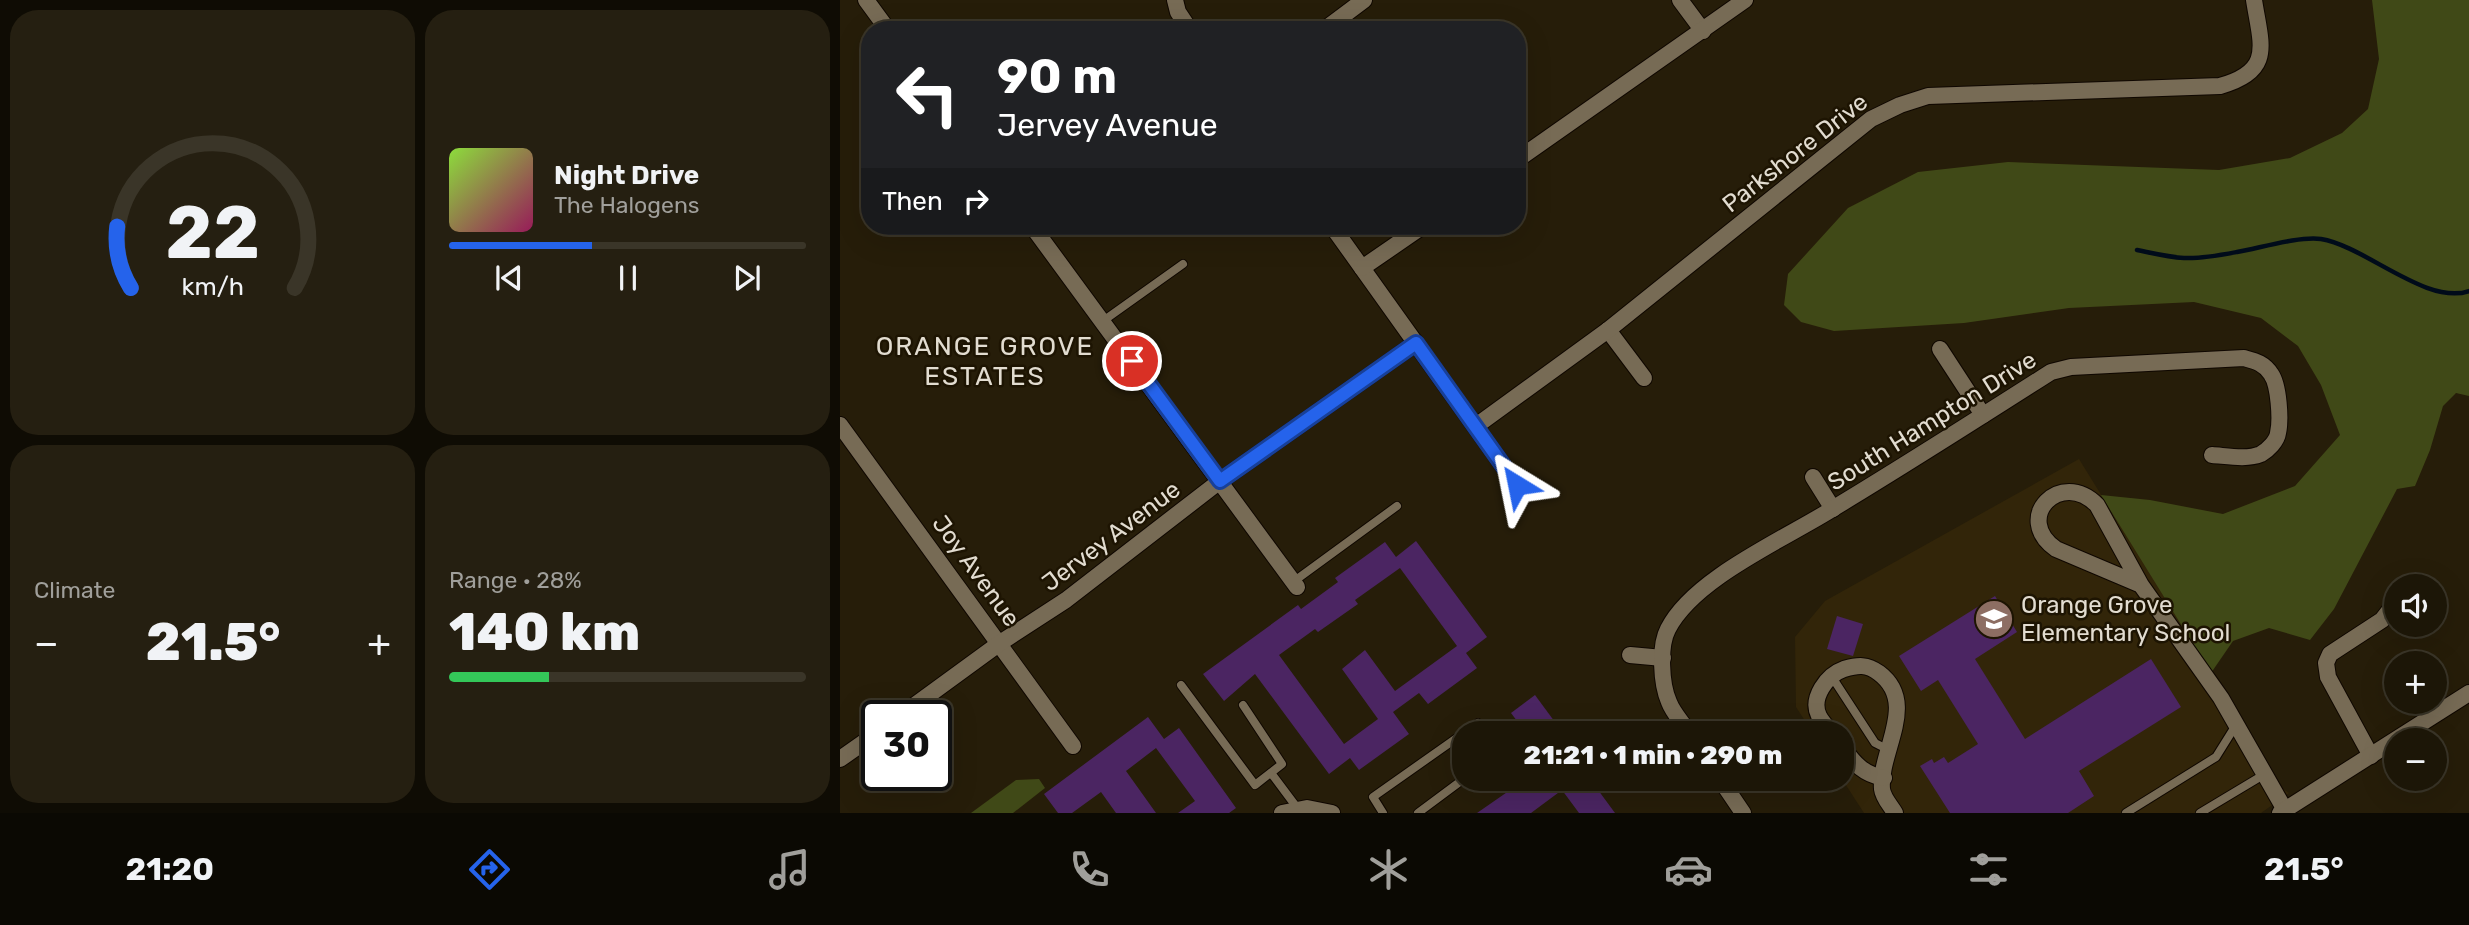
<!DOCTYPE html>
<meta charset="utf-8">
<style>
:root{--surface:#1c1607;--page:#251f11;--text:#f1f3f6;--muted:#a09f9b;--line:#3a3528;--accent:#2563eb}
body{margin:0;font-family:Rubik,sans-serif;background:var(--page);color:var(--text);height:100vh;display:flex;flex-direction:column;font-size:26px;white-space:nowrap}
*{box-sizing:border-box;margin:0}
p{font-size:23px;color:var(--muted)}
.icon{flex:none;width:38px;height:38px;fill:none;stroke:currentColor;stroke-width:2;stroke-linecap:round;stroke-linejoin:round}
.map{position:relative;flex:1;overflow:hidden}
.panel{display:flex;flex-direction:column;gap:10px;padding:10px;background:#0f0c04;width:840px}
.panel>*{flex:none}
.top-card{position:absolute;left:21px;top:21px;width:665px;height:214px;border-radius:28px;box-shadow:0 7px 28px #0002,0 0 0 2px var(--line);background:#202124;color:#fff;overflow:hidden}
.fabs{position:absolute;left:1544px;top:574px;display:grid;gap:14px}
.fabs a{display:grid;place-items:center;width:63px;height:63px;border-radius:50%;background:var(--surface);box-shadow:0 7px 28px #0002,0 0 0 2px var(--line);font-size:35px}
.speed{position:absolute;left:21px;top:700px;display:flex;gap:14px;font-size:35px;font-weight:700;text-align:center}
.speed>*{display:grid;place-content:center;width:91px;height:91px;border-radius:50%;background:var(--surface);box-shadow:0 7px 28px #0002,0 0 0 2px var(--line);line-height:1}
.speed .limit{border:4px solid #111;border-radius:10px;background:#fff;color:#111}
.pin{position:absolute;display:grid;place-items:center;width:60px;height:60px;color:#fff;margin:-30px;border:4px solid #fff;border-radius:50%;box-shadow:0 2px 7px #0007}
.me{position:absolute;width:77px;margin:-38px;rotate:325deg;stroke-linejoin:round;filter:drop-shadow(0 0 5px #0008)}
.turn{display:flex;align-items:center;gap:24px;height:147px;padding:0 21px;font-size:32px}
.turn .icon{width:91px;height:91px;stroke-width:2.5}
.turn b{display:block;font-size:49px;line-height:60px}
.then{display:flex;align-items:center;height:66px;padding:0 21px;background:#0003;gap:14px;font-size:26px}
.big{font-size:52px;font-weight:800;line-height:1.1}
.panel .tile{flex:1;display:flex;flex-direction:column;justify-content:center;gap:10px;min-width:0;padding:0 24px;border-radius:28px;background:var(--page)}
.panel .dial{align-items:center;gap:0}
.dial svg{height:182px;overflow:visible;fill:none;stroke:var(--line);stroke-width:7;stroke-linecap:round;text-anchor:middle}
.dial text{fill:var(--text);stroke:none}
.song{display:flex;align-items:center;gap:21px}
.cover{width:84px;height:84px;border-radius:10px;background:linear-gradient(135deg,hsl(90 70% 55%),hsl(330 70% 35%))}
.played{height:7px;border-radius:4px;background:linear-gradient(90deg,var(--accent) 40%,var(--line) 40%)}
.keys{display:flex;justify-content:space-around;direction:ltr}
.heat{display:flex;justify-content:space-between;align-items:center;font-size:38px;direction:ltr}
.charge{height:10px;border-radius:5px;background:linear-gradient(90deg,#34c759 28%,var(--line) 0)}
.panel .tiles{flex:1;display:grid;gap:10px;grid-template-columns:repeat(2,1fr)}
.trip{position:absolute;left:612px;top:721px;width:402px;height:70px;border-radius:28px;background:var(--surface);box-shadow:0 7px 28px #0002,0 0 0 2px var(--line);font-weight:800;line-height:70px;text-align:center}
.menu{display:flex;height:112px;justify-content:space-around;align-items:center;background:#0b0903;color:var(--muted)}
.menu .icon{width:49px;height:49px}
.menu .selected{color:var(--accent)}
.menu b{font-size:32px;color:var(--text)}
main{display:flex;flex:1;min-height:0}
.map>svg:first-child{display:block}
.built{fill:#322509}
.green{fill:#404917}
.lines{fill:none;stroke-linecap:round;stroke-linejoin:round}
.stream{stroke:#000b1a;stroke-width:4.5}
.building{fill:#4b2562;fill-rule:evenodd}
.service-casing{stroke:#0f0700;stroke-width:10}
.minor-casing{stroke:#0f0700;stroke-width:18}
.service{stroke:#776b55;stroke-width:8}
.minor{stroke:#776b55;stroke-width:16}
.route-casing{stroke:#184099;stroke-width:18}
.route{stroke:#2563eb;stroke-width:12}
.labels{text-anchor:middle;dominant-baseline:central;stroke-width:5;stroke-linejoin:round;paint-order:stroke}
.street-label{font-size:24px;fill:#e2dcd0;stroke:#1d1402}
.poi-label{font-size:24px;fill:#e2dcd0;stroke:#1d1402;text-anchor:start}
.neighbourhood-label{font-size:26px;letter-spacing:2px;fill:#e2dcd0;stroke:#1d1402}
</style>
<main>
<section class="panel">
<div class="tiles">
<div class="tile dial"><svg viewBox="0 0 100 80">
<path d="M14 69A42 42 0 1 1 86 69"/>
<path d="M14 69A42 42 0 0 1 8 42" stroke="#2563eb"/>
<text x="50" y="56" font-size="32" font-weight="700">22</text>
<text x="50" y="72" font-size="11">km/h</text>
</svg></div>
<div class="tile">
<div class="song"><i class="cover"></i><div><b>Night Drive</b><p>The Halogens</p></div></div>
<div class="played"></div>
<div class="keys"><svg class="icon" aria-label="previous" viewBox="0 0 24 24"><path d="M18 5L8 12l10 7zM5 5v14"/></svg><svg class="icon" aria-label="pause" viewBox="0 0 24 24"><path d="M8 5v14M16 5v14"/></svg><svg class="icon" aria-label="next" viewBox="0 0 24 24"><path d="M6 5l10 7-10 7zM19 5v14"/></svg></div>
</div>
<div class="tile"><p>Climate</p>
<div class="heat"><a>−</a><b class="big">21.5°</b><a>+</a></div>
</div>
<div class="tile"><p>Range · 28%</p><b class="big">140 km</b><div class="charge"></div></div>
</div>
</section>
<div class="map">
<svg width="1629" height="813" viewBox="0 0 1629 813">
<rect width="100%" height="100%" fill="#261d09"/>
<!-- built -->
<polygon class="built" points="1239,459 1443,789 1449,793 1421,813 1024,813 1002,779 1003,733 973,733 956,707 955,637 985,601"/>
<!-- green -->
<g class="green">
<polygon points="1532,0 1629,0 1629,396 1616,393 1603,406 1590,450 1575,486 1557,489 1494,609 1470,640 1429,628 1393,641 1371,673 1261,495 1310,500 1383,514 1455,486 1500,435 1481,385 1458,346 1421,318 1354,302 1229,308 1124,323 994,331 961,322 944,305 948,274 1008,208 1078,172 1168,162 1379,170 1450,158 1502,133 1528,109 1539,59"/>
<polygon points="199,779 205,788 173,813 131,813 176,780"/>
</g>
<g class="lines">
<!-- stream -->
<path class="stream" d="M 1297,250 C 1312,253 1328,257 1344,258 C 1360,259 1381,255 1397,252 C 1420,248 1459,236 1481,239 C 1525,246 1587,306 1629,291"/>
</g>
<!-- building -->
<g class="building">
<path d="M 576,541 L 647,637 L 626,653 L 637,668 L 588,704 L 579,693 L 553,712 L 569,734 L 519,770 L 510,758 L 489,774 L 415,674 L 384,701 L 363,674 L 458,605 L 461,609 L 498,582 L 495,578 L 545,542 L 556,557 ZM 560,568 L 617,646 L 555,691 L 525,650 L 502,669 L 538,719 L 504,744 L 439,655 L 475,629 L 478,632 L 518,604 L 515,600 Z"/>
<polygon points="1155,596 1177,632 1135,659 1185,739 1311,659 1341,707 1239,771 1254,796 1228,813 1110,813 1080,766 1092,759 1094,763 1104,757 1108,763 1138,744 1098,680 1081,691 1059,656"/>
<polygon points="997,616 1023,624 1013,656 987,649"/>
<polygon points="695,695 723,733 686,733 671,713"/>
<polygon points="308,717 324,739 339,728 396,808 389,813 338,813 355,801 316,748 286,771 316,813 276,813 261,792 232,813 218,813 204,794"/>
<polygon points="686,779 750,779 775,813 739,813 722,790 691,813 637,813"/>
</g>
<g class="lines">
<!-- service casing -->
<g class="service-casing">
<g id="service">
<polyline points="263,321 343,264"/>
<polyline points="453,582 557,506"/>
<polyline points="992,677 1035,743 1049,750"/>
<polyline points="341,685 415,785 442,764 403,705"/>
<polyline points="431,773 458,809"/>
<polyline points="543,813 533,797 638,723 645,733"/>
<polyline points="578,813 625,778"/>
<polyline points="1286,813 1376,757 1396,725"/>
<polyline points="1360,813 1425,774"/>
</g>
</g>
<!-- minor casing -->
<g class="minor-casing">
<g id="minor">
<polyline points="26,0 48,30"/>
<polyline points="335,0 338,12 350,30"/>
<polyline points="840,0 863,31"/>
<polyline points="484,30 524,0"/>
<polyline points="677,160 905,0"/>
<polyline points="192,226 457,587"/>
<polyline points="492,226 677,485"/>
<polyline points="522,268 583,226"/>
<polyline points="768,330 804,378"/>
<polyline points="1100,349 1143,415"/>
<polyline points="0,425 233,746"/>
<path d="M 636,426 L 768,330 L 1031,119 L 1060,105 L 1088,96 L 1380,86 C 1434,71 1421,45 1414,0"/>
<polyline points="973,477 993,509"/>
<path d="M 1301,585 L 1216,549 C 1172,518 1221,468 1257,505 L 1301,585 L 1381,698 L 1445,810"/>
<polyline points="790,655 823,658"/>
<polyline points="60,716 160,643 226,600 380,481 576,343"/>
<path d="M 849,733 C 843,723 833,713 829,702 C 821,684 819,646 828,629 C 854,578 945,539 994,508 C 1067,464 1139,418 1211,372 L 1231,367 L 1404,358 C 1415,361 1424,363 1431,374 C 1439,385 1441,420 1438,433 C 1437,441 1428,450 1421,454 C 1407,460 1387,456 1372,455"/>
<path d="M 992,733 C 988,728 982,722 979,716 C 970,698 987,675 1004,669 C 1018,665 1027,664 1039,673 C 1079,703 1039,751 1042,789 C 1043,798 1051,806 1055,813"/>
<path d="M 1003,748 C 1015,764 1023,774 1044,778"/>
<polyline points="1531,756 1488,677 1486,663 1490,654 1542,620 1556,602"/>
<polyline points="0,759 37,733"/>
<polyline points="880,779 903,813"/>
<polyline points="442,813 467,808 492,813"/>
<polyline points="1440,813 1629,693"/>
</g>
</g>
<!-- service -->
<use href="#service" class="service"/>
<!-- minor -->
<use href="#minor" class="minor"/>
</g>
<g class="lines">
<!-- route casing -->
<g class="route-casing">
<polyline id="route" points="292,361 380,481 576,343 677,485"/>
</g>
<!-- route -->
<use href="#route" class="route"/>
</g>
<!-- icons -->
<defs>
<g id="school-disc" transform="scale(2.0125)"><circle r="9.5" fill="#8d6e63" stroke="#1d1402"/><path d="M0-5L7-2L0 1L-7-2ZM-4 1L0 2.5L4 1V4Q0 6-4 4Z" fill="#fff"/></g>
</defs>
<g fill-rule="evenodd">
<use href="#school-disc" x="1154" y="619"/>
</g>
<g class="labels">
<!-- street labels -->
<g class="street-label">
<text transform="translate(955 153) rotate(-38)">Parkshore Drive</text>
<text transform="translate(1092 421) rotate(-32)">South Hampton Drive</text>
<text transform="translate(271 536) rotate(-37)">Jervey Avenue</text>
<text transform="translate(136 571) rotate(54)">Joy Avenue</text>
</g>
<!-- poi labels -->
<g class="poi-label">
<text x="1181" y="605">Orange Grove<tspan x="1181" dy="28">Elementary School</tspan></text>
</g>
<!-- neighbourhood labels -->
<g class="neighbourhood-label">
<text x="145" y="346">ORANGE GROVE<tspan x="145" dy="30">ESTATES</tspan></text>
</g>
</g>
</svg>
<div class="fabs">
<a><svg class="icon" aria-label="sound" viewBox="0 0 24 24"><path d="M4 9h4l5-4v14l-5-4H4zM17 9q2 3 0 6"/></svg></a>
<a>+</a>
<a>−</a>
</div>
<div class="speed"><div class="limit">30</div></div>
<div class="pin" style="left:292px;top:361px;background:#d93025"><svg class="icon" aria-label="arrive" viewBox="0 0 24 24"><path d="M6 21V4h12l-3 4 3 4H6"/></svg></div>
<svg class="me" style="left:677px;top:485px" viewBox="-20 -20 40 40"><path d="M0-17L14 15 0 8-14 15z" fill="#2563eb" stroke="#fff" stroke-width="4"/></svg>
<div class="trip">21:21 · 1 min · 290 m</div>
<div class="top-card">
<div class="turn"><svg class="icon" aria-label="left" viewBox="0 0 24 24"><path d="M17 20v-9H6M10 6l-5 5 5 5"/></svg><div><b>90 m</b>Jervey Avenue</div></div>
<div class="then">Then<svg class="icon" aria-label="right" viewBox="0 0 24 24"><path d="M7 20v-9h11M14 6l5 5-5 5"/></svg></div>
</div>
</div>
</main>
<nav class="menu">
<b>21:20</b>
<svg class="icon selected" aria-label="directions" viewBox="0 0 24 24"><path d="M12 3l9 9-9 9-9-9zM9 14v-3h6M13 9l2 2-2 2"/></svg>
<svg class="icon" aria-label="music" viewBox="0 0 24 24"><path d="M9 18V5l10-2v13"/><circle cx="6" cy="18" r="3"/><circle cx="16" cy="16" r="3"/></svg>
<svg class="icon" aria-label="phone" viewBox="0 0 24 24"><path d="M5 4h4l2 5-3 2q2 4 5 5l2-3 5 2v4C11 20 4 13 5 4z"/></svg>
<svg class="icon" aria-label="climate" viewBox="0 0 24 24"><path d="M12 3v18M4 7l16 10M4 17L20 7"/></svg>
<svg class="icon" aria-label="car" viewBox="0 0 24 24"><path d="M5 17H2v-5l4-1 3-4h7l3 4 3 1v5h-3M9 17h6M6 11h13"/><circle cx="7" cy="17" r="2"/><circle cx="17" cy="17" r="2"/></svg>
<svg class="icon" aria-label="filters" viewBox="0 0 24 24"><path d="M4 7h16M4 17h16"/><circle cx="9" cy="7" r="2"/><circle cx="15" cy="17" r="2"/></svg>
<b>21.5°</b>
</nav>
